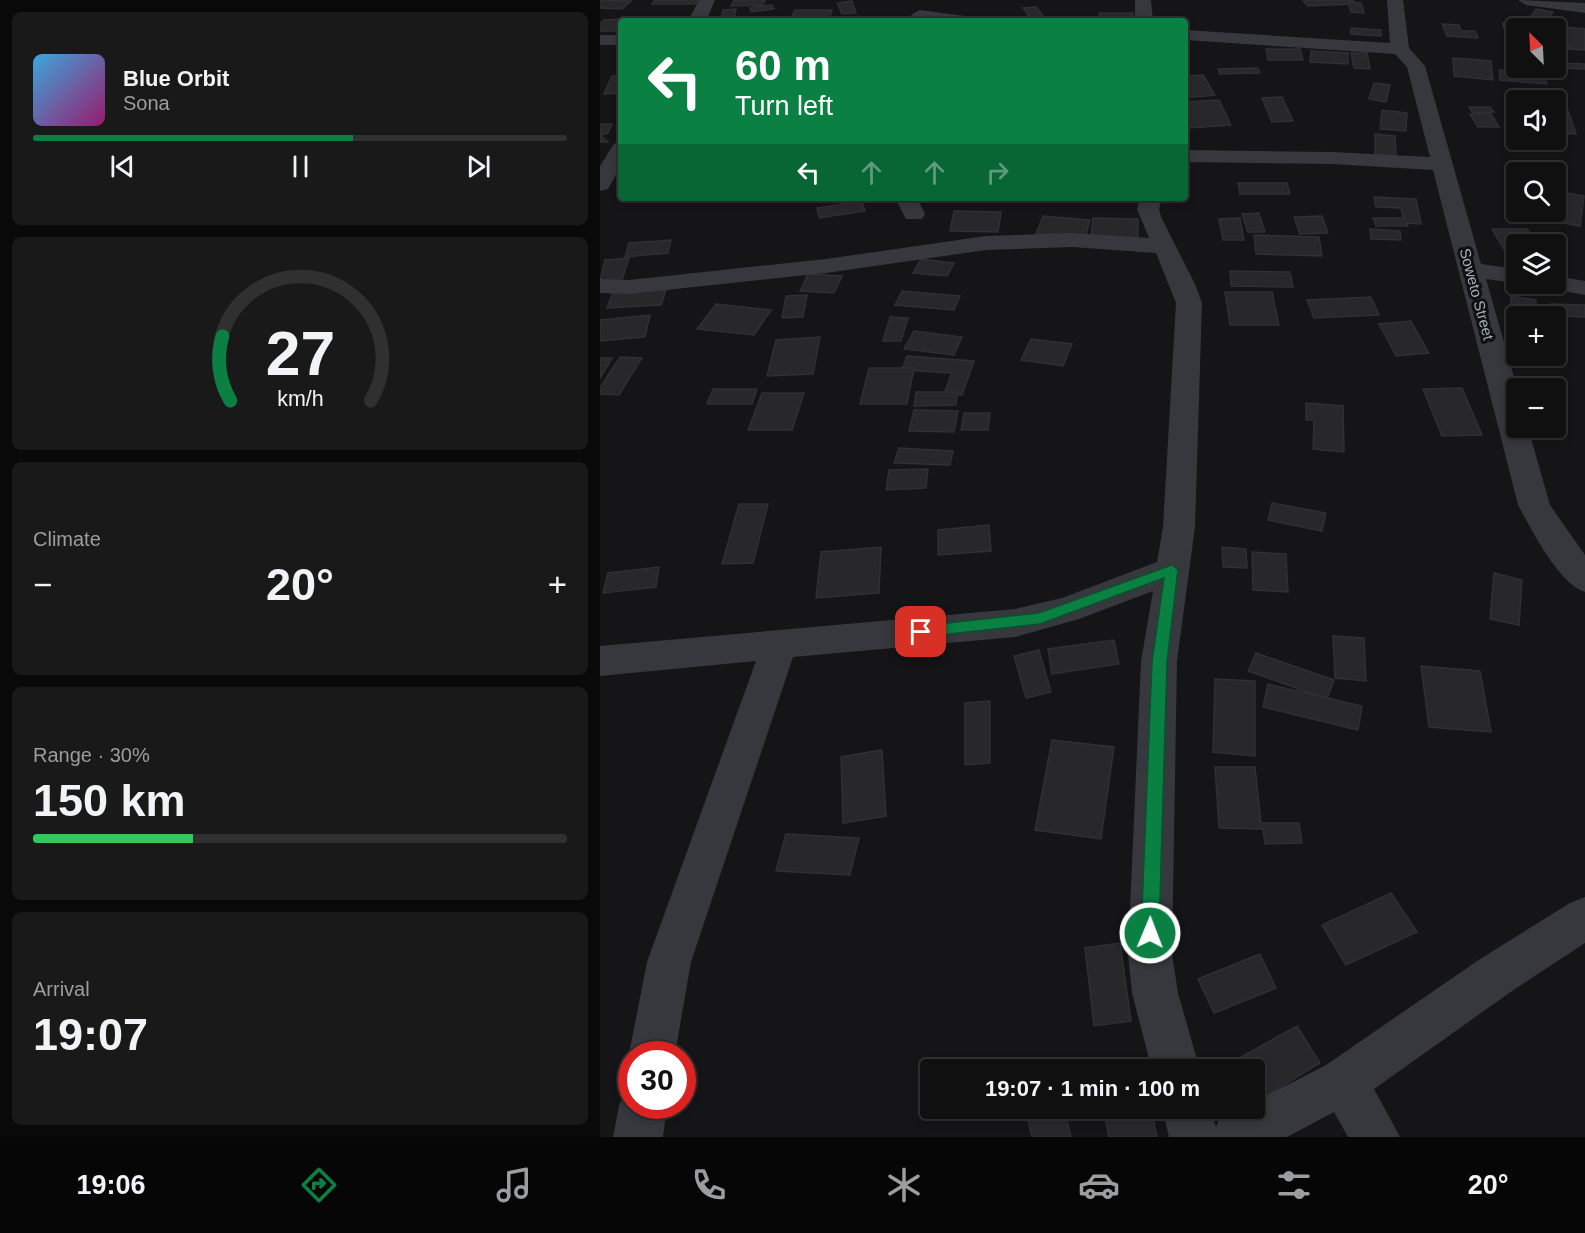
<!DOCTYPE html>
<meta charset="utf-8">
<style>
:root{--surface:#101011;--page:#19191a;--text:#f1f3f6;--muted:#9c9d9f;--line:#303031;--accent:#0b8043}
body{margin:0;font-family:Arial,sans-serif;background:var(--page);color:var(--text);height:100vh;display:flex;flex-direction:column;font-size:22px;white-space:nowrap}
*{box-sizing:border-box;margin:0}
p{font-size:20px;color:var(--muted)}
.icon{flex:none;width:33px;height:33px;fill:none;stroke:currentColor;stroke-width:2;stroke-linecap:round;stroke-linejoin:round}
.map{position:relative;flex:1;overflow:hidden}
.details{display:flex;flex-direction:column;gap:12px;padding:12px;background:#090909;width:600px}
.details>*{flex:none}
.top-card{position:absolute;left:18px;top:18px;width:570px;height:183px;border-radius:6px;box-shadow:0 3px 9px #0003,0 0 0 2px var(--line);background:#0b8043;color:#fff;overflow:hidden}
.needle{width:39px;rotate:336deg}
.buttons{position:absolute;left:906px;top:18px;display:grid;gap:12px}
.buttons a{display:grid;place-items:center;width:60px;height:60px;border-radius:6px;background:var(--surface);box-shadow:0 3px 9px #0003,0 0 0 2px var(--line);font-size:30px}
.speed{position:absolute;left:18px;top:1041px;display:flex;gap:12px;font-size:30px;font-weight:700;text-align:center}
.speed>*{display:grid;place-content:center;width:78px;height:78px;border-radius:50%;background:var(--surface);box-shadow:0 3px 9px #0003,0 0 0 2px var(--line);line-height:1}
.speed .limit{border:9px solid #d22;background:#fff;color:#111}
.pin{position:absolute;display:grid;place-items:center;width:51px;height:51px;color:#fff;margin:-26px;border-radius:12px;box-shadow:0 3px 9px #0006}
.me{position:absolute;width:66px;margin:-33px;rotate:1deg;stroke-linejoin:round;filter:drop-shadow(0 0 4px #0008)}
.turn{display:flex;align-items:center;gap:21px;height:126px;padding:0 18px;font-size:27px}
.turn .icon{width:78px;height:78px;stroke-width:2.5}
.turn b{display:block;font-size:42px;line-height:51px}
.lanes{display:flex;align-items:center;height:57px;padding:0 18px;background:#0003;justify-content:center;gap:30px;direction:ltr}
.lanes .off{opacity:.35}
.big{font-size:45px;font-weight:600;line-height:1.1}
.details .card{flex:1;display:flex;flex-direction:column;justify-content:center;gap:9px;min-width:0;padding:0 21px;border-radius:9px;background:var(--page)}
.details .dial{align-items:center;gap:0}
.dial svg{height:156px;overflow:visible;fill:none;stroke:var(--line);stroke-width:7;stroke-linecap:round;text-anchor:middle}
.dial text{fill:var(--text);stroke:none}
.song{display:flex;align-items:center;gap:18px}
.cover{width:72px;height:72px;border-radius:9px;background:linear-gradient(135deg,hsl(200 70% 55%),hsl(320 70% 35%))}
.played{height:6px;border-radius:3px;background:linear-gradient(90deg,var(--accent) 60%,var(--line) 60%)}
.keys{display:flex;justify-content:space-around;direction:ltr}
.heat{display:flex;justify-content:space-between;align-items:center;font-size:33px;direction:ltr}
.charge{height:9px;border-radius:4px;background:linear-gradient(90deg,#34c759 30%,var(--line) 0)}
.trip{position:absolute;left:320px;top:1059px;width:345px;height:60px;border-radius:6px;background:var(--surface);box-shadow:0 3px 9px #0003,0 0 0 2px var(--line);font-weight:600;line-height:60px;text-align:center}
.menu{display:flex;height:96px;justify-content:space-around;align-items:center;background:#060607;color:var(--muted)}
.menu .icon{width:42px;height:42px}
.menu .current{color:var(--accent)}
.menu b{font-size:27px;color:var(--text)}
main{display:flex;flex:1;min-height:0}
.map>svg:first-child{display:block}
.building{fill:#28282b;stroke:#2f2f34;stroke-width:1.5}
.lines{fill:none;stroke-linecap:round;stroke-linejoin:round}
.minor{fill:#36383d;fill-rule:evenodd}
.route{fill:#0b8043;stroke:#07532c;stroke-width:1.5}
.labels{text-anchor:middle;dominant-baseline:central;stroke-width:6;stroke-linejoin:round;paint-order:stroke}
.far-street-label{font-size:15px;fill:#a6aeb9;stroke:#101012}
</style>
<main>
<section class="details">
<div class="card">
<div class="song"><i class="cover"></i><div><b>Blue Orbit</b><p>Sona</p></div></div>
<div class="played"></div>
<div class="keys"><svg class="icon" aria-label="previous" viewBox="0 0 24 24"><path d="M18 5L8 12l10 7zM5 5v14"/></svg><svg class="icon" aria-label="pause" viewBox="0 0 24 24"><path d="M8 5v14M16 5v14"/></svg><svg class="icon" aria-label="next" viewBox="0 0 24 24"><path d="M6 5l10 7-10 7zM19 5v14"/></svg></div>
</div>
<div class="card dial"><svg viewBox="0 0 100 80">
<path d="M14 69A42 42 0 1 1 86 69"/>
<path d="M14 69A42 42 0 0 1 10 36" stroke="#0b8043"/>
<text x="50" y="56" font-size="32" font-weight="700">27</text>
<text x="50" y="72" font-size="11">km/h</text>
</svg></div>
<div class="card"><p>Climate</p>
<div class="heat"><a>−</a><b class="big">20°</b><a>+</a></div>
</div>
<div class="card"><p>Range · 30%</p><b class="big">150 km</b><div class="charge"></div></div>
<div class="card"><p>Arrival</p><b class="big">19:07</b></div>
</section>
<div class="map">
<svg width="985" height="1137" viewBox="0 0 985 1137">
<rect width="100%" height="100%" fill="#151517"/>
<!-- building -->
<g class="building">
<polygon points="0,0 31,1 22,9 0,8"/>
<polygon points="55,0 98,0 95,4 52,4"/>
<polygon points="134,0 165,0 163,5 131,6"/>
<polygon points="703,0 753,0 755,4 707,6"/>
<polygon points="252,1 256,13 242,14 237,3"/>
<polygon points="748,2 761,3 764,13 751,12"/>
<polygon points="172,5 174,9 151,12 150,8"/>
<polygon points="436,7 444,17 431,19 423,8"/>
<polygon points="136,9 134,20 162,18 162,21 120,21 123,10"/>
<polygon points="936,9 953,12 945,25 927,22"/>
<polygon points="195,10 232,10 229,19 191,19"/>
<rect x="499" y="13" width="34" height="8"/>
<polygon points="23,19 15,31 0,31 0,24 4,20"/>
<polygon points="903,23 953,28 904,29"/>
<polygon points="842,24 859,25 861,31 875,31 878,38 847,36"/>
<polygon points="964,27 985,29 985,50 969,49"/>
<polygon points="751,28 781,30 781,36 751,34"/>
<polygon points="666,49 700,49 703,60 668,60"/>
<polygon points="711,51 748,53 748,64 710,62"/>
<polygon points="751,53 767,53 770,69 754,68"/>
<polygon points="853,58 891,61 893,80 854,76"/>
<polygon points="909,61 916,61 916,68 955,69 915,69"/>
<polygon points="956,63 985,64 985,69 958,68"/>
<polygon points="658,68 660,73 620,74 618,69"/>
<polygon points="899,70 944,74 947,84 900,80"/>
<polygon points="603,75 615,95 585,98 585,76"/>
<polygon points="12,76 21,76 21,93 4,94"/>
<polygon points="774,83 790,85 786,102 769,99"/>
<polygon points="682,97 693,121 672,122 662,98"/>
<polygon points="619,100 631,125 589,128 585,118 585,102"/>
<polygon points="956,104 966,105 976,134 956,133"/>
<polygon points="869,107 890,107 894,112 873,113"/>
<polygon points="782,110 807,113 806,131 780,129"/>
<polygon points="870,114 891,114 899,127 878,127"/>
<polygon points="0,124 12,124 8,133 0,135 8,142 0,142"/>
<polygon points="775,134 795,136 796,156 775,154"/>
<polygon points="638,183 687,183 690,194 640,194"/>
<polygon points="956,191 984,196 980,226 935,218 937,212 956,212"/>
<polygon points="774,197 816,199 821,224 804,223 801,208 776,207"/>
<polygon points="262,201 265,211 219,218 217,208"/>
<polygon points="354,211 401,212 398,232 350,231"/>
<polygon points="659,213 665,232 648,232 642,214"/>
<polygon points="443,216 490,220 485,238 436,234"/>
<polygon points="722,216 728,233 700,234 694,217"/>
<polygon points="493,218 538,219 538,238 491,237"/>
<polygon points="640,218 644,240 623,240 619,219"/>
<polygon points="773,218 804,218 808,226 776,226"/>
<polygon points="770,229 800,231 801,240 771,239"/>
<polygon points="892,229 927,229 937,244 916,244 916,258 909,258"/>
<polygon points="654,235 719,237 722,256 656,254"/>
<polygon points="71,240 68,253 25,257 29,243"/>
<polygon points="29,258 22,280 0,281 5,260"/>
<polygon points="321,259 354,263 347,276 313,273"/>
<polygon points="630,271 690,272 693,287 631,286"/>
<polygon points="208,274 242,276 234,293 200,291"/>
<polygon points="66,290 61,305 7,308 13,293"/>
<polygon points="302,291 360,296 354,310 295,305"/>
<polygon points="625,292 672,292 679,325 630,325"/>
<polygon points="207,295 203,317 182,318 186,296"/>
<polygon points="911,296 936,300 936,307 911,304"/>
<polygon points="771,297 779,315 714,318 707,300"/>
<polygon points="116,304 171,310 154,335 97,329"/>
<polygon points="951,304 985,305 985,317 957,316"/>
<polygon points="50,315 45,337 0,341 0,320"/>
<polygon points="290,317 308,318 301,341 283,341"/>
<polygon points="811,321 829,353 796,356 779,324"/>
<polygon points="314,331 362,337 354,355 304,349"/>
<polygon points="220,337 213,374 167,376 176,340"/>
<polygon points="431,339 472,344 463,366 421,360"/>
<polygon points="307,356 374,361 362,395 344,394 352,373 302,370"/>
<polygon points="20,357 42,358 19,395 0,394 0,388"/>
<polygon points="0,358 12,358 0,378"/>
<polygon points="269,368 314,368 307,404 260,404"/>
<polygon points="862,388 882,435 842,436 823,389"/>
<polygon points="113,389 157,389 152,404 107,404"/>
<polygon points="316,392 357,392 356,405 314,406"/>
<polygon points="162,393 204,393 192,430 148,430"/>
<polygon points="706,403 743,406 744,452 713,449 714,420 706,420"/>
<polygon points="314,410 358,411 354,432 309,431"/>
<polygon points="364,413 390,413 388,430 361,430"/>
<polygon points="299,448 353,451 350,465 294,463"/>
<polygon points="328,469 326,488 286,490 289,470"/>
<polygon points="672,503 726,513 722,531 668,520"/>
<polygon points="139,504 168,504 153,563 122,564"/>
<polygon points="389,525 391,551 338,555 338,530"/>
<polygon points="281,547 279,593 216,598 221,552"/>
<polygon points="622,547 646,549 647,568 623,567"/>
<polygon points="652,552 686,554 688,592 653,590"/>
<polygon points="59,567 56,587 3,593 8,573"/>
<polygon points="894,573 922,580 919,625 890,619"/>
<polygon points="733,636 764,638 766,681 735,678"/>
<polygon points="514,640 519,664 452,674 448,649"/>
<polygon points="439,650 451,692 426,698 414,656"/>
<polygon points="656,653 734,680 727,699 648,671"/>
<polygon points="821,666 880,671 891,732 829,727"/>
<polygon points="615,679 655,681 655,756 613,752"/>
<polygon points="668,684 762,706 758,730 663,707"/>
<polygon points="390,701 390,763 365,765 365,703"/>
<polygon points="452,740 514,747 501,839 435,830"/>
<polygon points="282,750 286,816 243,823 241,757"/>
<polygon points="615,767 655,767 661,823 699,823 702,843 665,844 663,829 619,828"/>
<polygon points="186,834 259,838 250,875 176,871"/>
<polygon points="791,893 817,932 746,965 722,925"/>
<polygon points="520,943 531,1021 494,1026 485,948"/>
<polygon points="660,954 676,988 614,1013 598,979"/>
<polygon points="697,1026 720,1063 663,1098 654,1081 654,1070 648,1070 641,1057"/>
<polygon points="541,1059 543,1070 496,1070 496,1068"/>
<polygon points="425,1108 464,1108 471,1137 432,1137"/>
<polygon points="503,1108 551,1108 557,1137 509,1137"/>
</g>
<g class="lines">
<!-- minor -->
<g class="minor">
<polygon points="99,0 115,0 106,21 88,21"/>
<polygon points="535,0 551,0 553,21 535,21"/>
<path d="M 787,0 L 803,0 L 809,48 L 825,66 L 881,264 L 916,269 L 916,283 L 886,279 L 917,388 L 916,428 L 928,428 L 950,505 L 985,555 L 985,592 C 958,583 932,530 918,505 L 833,170 L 732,164 L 585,162 L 585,150 L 732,152 L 830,157 L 807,67 L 795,54 L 585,40 L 585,30 L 790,43 Z"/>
<polygon points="918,0 985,3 985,13 926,5"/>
<polygon points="320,10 365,16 374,21 314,19 311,15"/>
<rect x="0" y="35" width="21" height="10"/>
<polygon points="21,142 21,166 8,189 0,191 0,166 14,144"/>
<polygon points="295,198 317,198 325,214 322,219 306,219"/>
<polygon points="540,198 562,198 559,209 561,217 595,284 602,303 595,527 577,661 572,954 578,993 600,1070 552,1070 532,993 528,954 541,661 553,591 479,619 415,637 193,657 91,962 75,1054 32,1054 32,1061 29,1054 47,962 156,661 0,676 0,646 415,609 462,598 557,562 563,527 576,303 556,253 472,247 386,250 226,273 29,294 0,293 0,279 29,280 226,259 386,236 472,233 549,238 537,209"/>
<polygon points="956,276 985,281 985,295 947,288 944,284 956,284"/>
<polygon points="985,897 985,943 912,991 774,1089 800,1137 748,1137 734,1112 687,1137 569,1137 562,1108 610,1108 616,1127 619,1120 640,1108 654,1108 654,1102 726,1065 880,959 970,903"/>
<polygon points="32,1087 32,1106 67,1106 63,1137 13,1137 19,1106 26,1089"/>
</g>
</g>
<!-- route -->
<polygon class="route" points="572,565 578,570 567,662 559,933 557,940 550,942 544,940 541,933 552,662 564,578 440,624 321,637 314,632 321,626 439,613"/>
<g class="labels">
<!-- far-street labels -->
<g class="far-street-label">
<text transform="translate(877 294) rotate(75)">Soweto Street</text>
</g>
</g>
</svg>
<div class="buttons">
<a><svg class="needle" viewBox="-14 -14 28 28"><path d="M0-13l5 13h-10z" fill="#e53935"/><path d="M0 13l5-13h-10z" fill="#9c9d9f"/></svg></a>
<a><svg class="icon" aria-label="sound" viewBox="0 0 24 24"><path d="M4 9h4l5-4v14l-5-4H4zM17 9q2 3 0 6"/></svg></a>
<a><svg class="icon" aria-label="search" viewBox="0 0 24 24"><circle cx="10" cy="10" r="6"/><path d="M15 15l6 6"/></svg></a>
<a><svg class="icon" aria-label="layers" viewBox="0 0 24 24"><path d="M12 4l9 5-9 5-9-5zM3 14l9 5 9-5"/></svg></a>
<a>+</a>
<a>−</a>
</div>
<div class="speed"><div class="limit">30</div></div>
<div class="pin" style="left:321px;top:632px;background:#d93025"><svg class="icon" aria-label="arrive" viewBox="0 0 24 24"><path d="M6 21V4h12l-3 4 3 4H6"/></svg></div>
<svg class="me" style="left:550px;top:933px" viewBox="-20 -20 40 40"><circle r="17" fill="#0b8043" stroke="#fff" stroke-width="3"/><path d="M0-11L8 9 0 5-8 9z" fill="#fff"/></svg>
<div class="trip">19:07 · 1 min · 100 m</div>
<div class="top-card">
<div class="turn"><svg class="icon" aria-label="left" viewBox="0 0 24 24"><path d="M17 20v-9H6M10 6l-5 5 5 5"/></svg><div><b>60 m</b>Turn left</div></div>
<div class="lanes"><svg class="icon" aria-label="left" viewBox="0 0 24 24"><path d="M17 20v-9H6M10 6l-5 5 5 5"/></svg><svg class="icon off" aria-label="ahead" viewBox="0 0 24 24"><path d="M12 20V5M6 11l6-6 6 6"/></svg><svg class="icon off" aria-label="ahead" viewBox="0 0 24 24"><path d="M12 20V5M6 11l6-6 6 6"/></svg><svg class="icon off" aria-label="right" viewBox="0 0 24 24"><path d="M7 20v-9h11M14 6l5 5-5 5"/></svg></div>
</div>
</div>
</main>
<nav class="menu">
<b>19:06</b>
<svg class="icon current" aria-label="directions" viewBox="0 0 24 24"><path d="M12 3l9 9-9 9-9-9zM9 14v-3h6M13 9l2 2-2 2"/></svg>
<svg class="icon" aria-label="music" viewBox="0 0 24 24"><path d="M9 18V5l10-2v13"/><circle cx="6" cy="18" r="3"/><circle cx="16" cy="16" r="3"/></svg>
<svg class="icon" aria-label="phone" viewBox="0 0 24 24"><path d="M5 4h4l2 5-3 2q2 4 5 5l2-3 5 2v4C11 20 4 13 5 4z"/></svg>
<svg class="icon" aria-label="climate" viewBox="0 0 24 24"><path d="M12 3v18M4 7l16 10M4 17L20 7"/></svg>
<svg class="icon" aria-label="car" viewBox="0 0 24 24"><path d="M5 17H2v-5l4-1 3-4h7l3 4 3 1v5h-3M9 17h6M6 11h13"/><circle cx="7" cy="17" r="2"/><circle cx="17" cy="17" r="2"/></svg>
<svg class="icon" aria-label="filters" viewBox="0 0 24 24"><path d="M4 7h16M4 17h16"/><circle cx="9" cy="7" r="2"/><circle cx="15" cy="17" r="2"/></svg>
<b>20°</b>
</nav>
